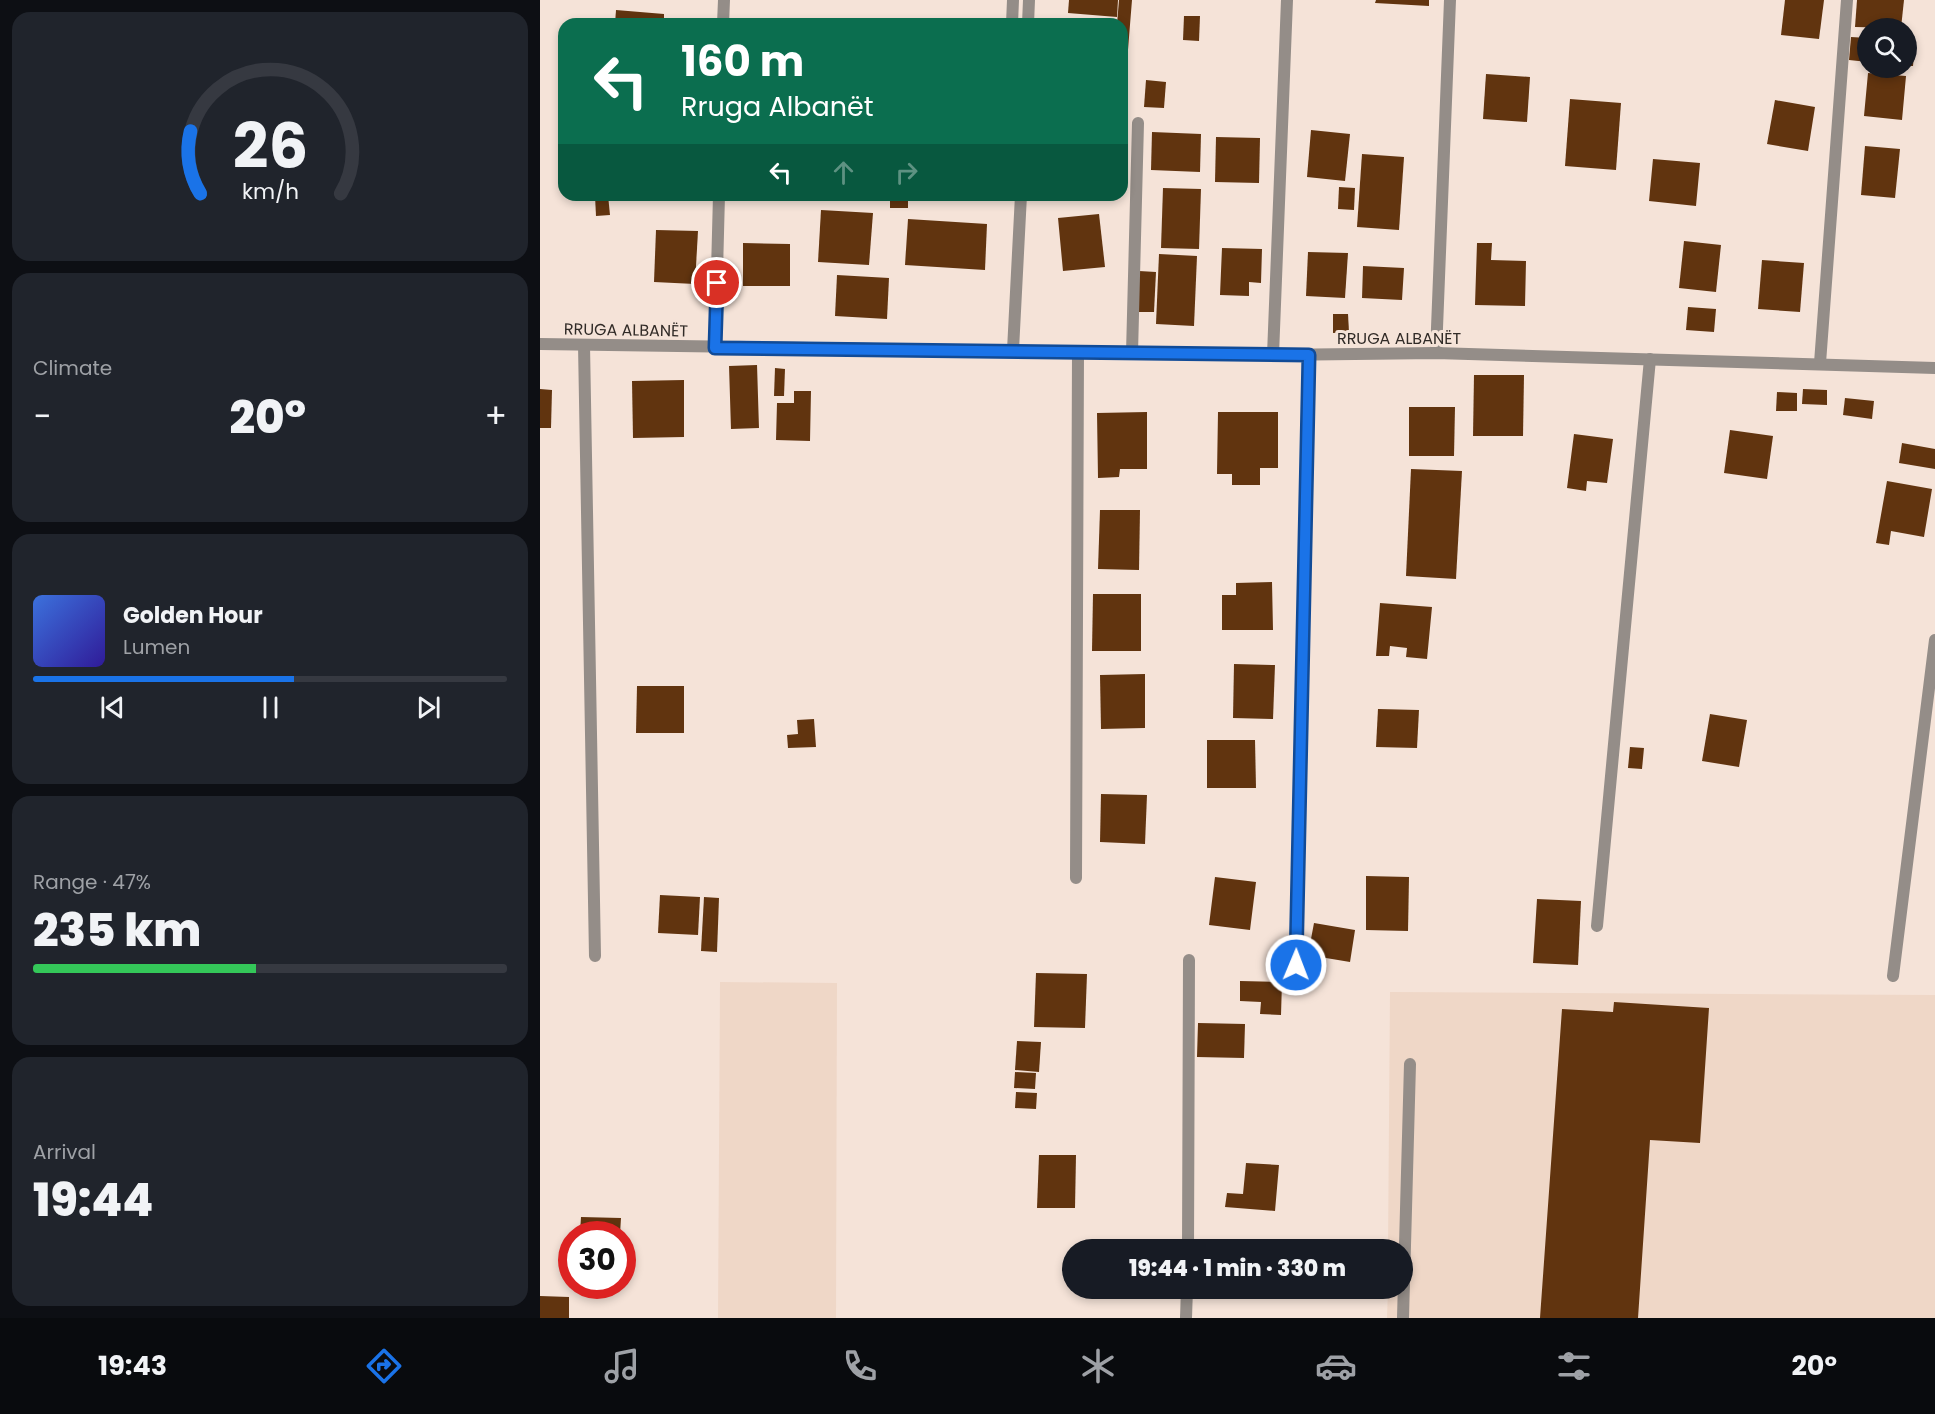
<!DOCTYPE html>
<meta charset="utf-8">
<style>
:root{--surface:#171b24;--page:#20242c;--text:#f1f3f6;--muted:#9ea1a6;--line:#363941;--accent:#1a73e8}
body{margin:0;font-family:Poppins,sans-serif;background:var(--page);color:var(--text);height:100vh;display:flex;flex-direction:column;font-size:22px;white-space:nowrap}
*{box-sizing:border-box;margin:0}
p{font-size:20px;color:var(--muted)}
.icon{flex:none;width:33px;height:33px;fill:none;stroke:currentColor;stroke-width:2;stroke-linecap:round;stroke-linejoin:round}
.map{position:relative;flex:1;overflow:hidden}
.drawer{display:flex;flex-direction:column;gap:12px;padding:12px;background:#0d0f14;width:540px}
.drawer>*{flex:none}
.guide{position:absolute;left:18px;top:18px;width:570px;height:183px;border-radius:18px;box-shadow:0 3px 9px #0003;background:#0b6e4f;color:#fff;overflow:hidden}
.controls{position:absolute;left:1317px;top:18px;display:grid;gap:12px}
.controls a{display:grid;place-items:center;width:60px;height:60px;border-radius:50%;background:var(--surface);box-shadow:0 3px 9px #0003;font-size:30px}
.speed{position:absolute;left:18px;top:1221px;display:flex;gap:12px;font-size:30px;font-weight:700;text-align:center}
.speed>*{display:grid;place-content:center;width:78px;height:78px;border-radius:50%;background:var(--surface);box-shadow:0 3px 9px #0003;line-height:1}
.speed .limit{border:9px solid #d22;background:#fff;color:#111}
.pin{position:absolute;display:grid;place-items:center;width:51px;height:51px;color:#fff;margin:-26px;border:3px solid #fff;border-radius:50%;box-shadow:0 2px 6px #0007}
.me{position:absolute;width:66px;margin:-33px;rotate:1deg;stroke-linejoin:round;filter:drop-shadow(0 0 4px #0008)}
.turn{display:flex;align-items:center;gap:21px;height:126px;padding:0 24px;font-size:27px}
.turn .icon{width:78px;height:78px;stroke-width:2.5}
.turn b{display:block;font-size:42px;line-height:51px}
.lanes{display:flex;align-items:center;height:57px;padding:0 24px;background:#0003;justify-content:center;gap:30px;direction:ltr}
.lanes .off{opacity:.35}
.big{font-size:45px;font-weight:800;line-height:1.1}
.drawer .card{flex:1;display:flex;flex-direction:column;justify-content:center;gap:9px;min-width:0;padding:0 21px;border-radius:18px;background:var(--page)}
.drawer .dial{align-items:center;gap:0}
.dial svg{height:156px;overflow:visible;fill:none;stroke:var(--line);stroke-width:7;stroke-linecap:round;text-anchor:middle}
.dial text{fill:var(--text);stroke:none}
.song{display:flex;align-items:center;gap:18px}
.cover{width:72px;height:72px;border-radius:9px;background:linear-gradient(135deg,hsl(220 70% 55%),hsl(250 70% 35%))}
.played{height:6px;border-radius:3px;background:linear-gradient(90deg,var(--accent) 55%,var(--line) 55%)}
.keys{display:flex;justify-content:space-around;direction:ltr}
.heat{display:flex;justify-content:space-between;align-items:center;font-size:33px;direction:ltr}
.charge{height:9px;border-radius:4px;background:linear-gradient(90deg,#34c759 47%,var(--line) 0)}
.trip{position:absolute;left:522px;top:1239px;width:351px;height:60px;border-radius:30px;background:var(--surface);box-shadow:0 3px 9px #0003;font-weight:800;line-height:60px;text-align:center}
.menu{display:flex;height:96px;justify-content:space-around;align-items:center;background:#090b0e;color:var(--muted)}
.menu .icon{width:42px;height:42px}
.menu .active{color:var(--accent)}
.menu b{font-size:27px;color:var(--text)}
main{display:flex;flex:1;min-height:0}
.map>svg:first-child{display:block}
.built{fill:#efd7c7}
.building{fill:#61340f}
.lines{fill:none;stroke-linecap:round;stroke-linejoin:round}
.service{stroke:#948d88;stroke-width:12}
.minor{stroke:#948d88;stroke-width:12}
.tertiary{stroke:#948d88;stroke-width:12}
.route-casing{stroke:#114b97;stroke-width:15}
.route{stroke:#1a73e8;stroke-width:10}
.labels{text-anchor:middle;dominant-baseline:central;stroke-width:6;stroke-linejoin:round;paint-order:stroke}
.street-label{font-size:16px;fill:#312b27;stroke:#f5e3d8}
</style>
<main>
<section class="drawer">
<div class="card dial"><svg viewBox="0 0 100 80">
<path d="M14 69A42 42 0 1 1 86 69"/>
<path d="M14 69A42 42 0 0 1 9 37" stroke="#1a73e8"/>
<text x="50" y="56" font-size="32" font-weight="700">26</text>
<text x="50" y="72" font-size="11">km/h</text>
</svg></div>
<div class="card"><p>Climate</p>
<div class="heat"><a>−</a><b class="big">20°</b><a>+</a></div>
</div>
<div class="card">
<div class="song"><i class="cover"></i><div><b>Golden Hour</b><p>Lumen</p></div></div>
<div class="played"></div>
<div class="keys"><svg class="icon" aria-label="previous" viewBox="0 0 24 24"><path d="M18 5L8 12l10 7zM5 5v14"/></svg><svg class="icon" aria-label="pause" viewBox="0 0 24 24"><path d="M8 5v14M16 5v14"/></svg><svg class="icon" aria-label="next" viewBox="0 0 24 24"><path d="M6 5l10 7-10 7zM19 5v14"/></svg></div>
</div>
<div class="card"><p>Range · 47%</p><b class="big">235 km</b><div class="charge"></div></div>
<div class="card"><p>Arrival</p><b class="big">19:44</b></div>
</section>
<div class="map">
<svg width="1395" height="1318" viewBox="0 0 1395 1318">
<rect width="100%" height="100%" fill="#f5e3d8"/>
<!-- built -->
<g class="built">
<polygon points="180,982 297,983 296,1318 178,1318"/>
<polygon points="850,992 1395,995 1395,1318 847,1318 848,1289 862,1288 862,1250 848,1249"/>
</g>
<!-- building -->
<g class="building">
<polygon points="529,0 578,0 577,17 528,13"/>
<polygon points="579,0 592,0 587,62 582,62 582,24 577,24"/>
<polygon points="836,0 889,0 889,6 835,3"/>
<polygon points="1245,0 1284,0 1279,39 1241,35"/>
<polygon points="1317,0 1364,0 1361,28 1315,27"/>
<polygon points="76,10 124,14 124,24 75,24"/>
<polygon points="644,16 660,16 659,41 643,40"/>
<polygon points="1311,37 1328,38 1328,62 1309,60"/>
<polygon points="1366,42 1375,43 1373,66 1366,66"/>
<polygon points="1328,73 1366,76 1362,120 1324,116"/>
<polygon points="946,74 990,77 987,122 943,119"/>
<polygon points="606,80 626,82 624,108 604,107"/>
<polygon points="1030,99 1081,103 1076,170 1025,166"/>
<polygon points="1235,100 1275,107 1268,151 1227,144"/>
<polygon points="771,130 810,134 805,181 767,177"/>
<polygon points="612,132 661,134 660,172 611,170"/>
<polygon points="676,137 720,138 719,183 675,182"/>
<polygon points="1325,146 1360,149 1355,198 1321,195"/>
<polygon points="822,154 864,157 859,230 817,227"/>
<polygon points="1113,159 1160,163 1156,206 1109,201"/>
<polygon points="799,187 815,188 814,210 798,209"/>
<polygon points="623,188 661,189 659,249 621,248"/>
<polygon points="68,195 70,215 56,216 55,196"/>
<rect x="350" y="195" width="18" height="13"/>
<polygon points="281,210 333,213 329,265 278,262"/>
<polygon points="559,214 565,267 523,271 518,218"/>
<polygon points="368,219 447,224 445,270 365,265"/>
<polygon points="116,230 158,231 155,284 114,282"/>
<polygon points="1144,241 1181,245 1176,292 1139,288"/>
<polygon points="203,243 250,244 250,286 203,286"/>
<polygon points="937,243 952,243 951,260 986,261 985,306 935,305"/>
<polygon points="682,248 722,249 721,283 709,282 709,296 680,295"/>
<polygon points="768,252 808,253 805,298 766,296"/>
<polygon points="619,254 657,256 654,326 616,324"/>
<polygon points="1222,260 1264,263 1260,312 1218,309"/>
<polygon points="823,266 864,268 862,300 822,298"/>
<polygon points="599,271 616,272 614,312 597,312"/>
<polygon points="297,275 349,278 347,319 295,316"/>
<polygon points="1148,307 1176,309 1174,332 1146,330"/>
<polygon points="793,314 808,314 809,332 793,333"/>
<polygon points="217,365 219,428 191,429 189,366"/>
<polygon points="235,368 245,369 244,396 234,396"/>
<polygon points="934,375 984,375 983,436 933,436"/>
<polygon points="144,380 144,437 93,438 92,381"/>
<polygon points="0,389 12,390 11,428 0,428"/>
<polygon points="1263,389 1287,390 1287,405 1262,404"/>
<polygon points="254,391 271,391 270,441 236,440 237,403 254,403"/>
<polygon points="1237,392 1257,393 1257,411 1236,411"/>
<polygon points="1305,398 1334,401 1332,419 1303,415"/>
<polygon points="869,407 915,407 914,456 869,456"/>
<polygon points="607,412 607,469 580,469 579,477 558,478 557,413"/>
<polygon points="678,412 738,412 738,468 720,468 720,485 692,485 692,474 677,474"/>
<polygon points="1190,430 1233,436 1227,479 1184,473"/>
<polygon points="1034,434 1073,439 1067,483 1047,481 1046,491 1027,488"/>
<polygon points="1362,443 1395,449 1395,469 1359,463"/>
<polygon points="871,469 922,471 916,579 866,576"/>
<polygon points="1347,481 1392,489 1384,537 1351,531 1349,545 1336,543"/>
<polygon points="560,510 600,510 599,570 558,569"/>
<polygon points="732,582 733,630 682,630 682,595 696,595 696,583"/>
<polygon points="553,594 601,594 601,651 552,651"/>
<polygon points="840,603 892,607 887,659 866,657 867,648 850,646 849,656 836,656"/>
<polygon points="694,664 735,665 733,719 693,718"/>
<polygon points="605,674 605,728 561,729 560,675"/>
<polygon points="97,686 144,686 144,733 96,733"/>
<polygon points="838,709 879,710 877,748 836,747"/>
<polygon points="1170,714 1207,720 1199,767 1162,761"/>
<polygon points="274,719 276,747 248,748 247,735 258,734 257,720"/>
<polygon points="667,740 715,740 716,788 667,788"/>
<polygon points="1090,747 1104,748 1102,769 1088,768"/>
<polygon points="561,794 607,795 605,844 560,842"/>
<polygon points="826,876 869,877 868,931 826,930"/>
<polygon points="675,877 716,882 710,930 669,925"/>
<polygon points="120,895 160,897 158,935 118,933"/>
<polygon points="164,897 179,898 177,952 161,951"/>
<polygon points="997,899 1041,901 1038,965 993,963"/>
<polygon points="774,923 815,930 810,962 768,955"/>
<polygon points="496,973 547,974 545,1028 494,1027"/>
<polygon points="700,981 742,982 741,1015 720,1014 721,1002 700,1001"/>
<polygon points="1074,1002 1169,1008 1160,1143 1110,1140 1098,1318 1000,1318 1022,1009 1073,1012"/>
<polygon points="658,1023 705,1024 704,1058 657,1057"/>
<polygon points="477,1041 501,1042 499,1072 475,1070"/>
<polygon points="475,1072 496,1073 495,1089 474,1088"/>
<polygon points="476,1092 497,1093 496,1109 475,1108"/>
<polygon points="499,1155 536,1155 535,1208 497,1208"/>
<polygon points="706,1163 739,1165 735,1211 685,1207 687,1193 703,1194"/>
<polygon points="41,1217 81,1218 80,1234 40,1234"/>
<polygon points="0,1296 29,1297 29,1318 0,1318"/>
</g>
<g class="lines">
<!-- service -->
<g class="service">
<polyline points="472,24 473,0"/>
<polyline points="488,24 489,0"/>
<polyline points="733,355 747,0"/>
<polyline points="863,1318 870,1064"/>
</g>
<!-- minor -->
<g class="minor">
<polyline points="183,24 184,0"/>
<polyline points="44,345 55,956"/>
<polyline points="175,348 179,195"/>
<polyline points="473,350 481,195"/>
<polyline points="592,353 598,123"/>
<polyline points="896,353 910,0"/>
<polyline points="1280,363 1307,0"/>
<polyline points="536,878 538,353"/>
<polyline points="1057,926 1110,359"/>
<polyline points="756,965 769,355"/>
<polyline points="1353,976 1395,640"/>
<polyline points="648,1250 649,960"/>
<polyline points="646,1318 647,1288"/>
</g>
<!-- tertiary -->
<polyline class="tertiary" points="0,344 733,355 896,353 1395,368"/>
</g>
<g class="lines">
<!-- route casing -->
<g class="route-casing">
<polyline id="route" points="177,283 175,348 769,355 756,965"/>
</g>
<!-- route -->
<use href="#route" class="route"/>
</g>
<g class="labels">
<!-- street labels -->
<g class="street-label">
<text transform="translate(86 330) rotate(1)">RRUGA ALBANËT</text>
<text x="859" y="338">RRUGA ALBANËT</text>
</g>
</g>
</svg>
<div class="controls">
<a><svg class="icon" aria-label="search" viewBox="0 0 24 24"><circle cx="10" cy="10" r="6"/><path d="M15 15l6 6"/></svg></a>
</div>
<div class="speed"><div class="limit">30</div></div>
<div class="pin" style="left:177px;top:283px;background:#d93025"><svg class="icon" aria-label="arrive" viewBox="0 0 24 24"><path d="M6 21V4h12l-3 4 3 4H6"/></svg></div>
<svg class="me" style="left:756px;top:965px" viewBox="-20 -20 40 40"><circle r="17" fill="#1a73e8" stroke="#fff" stroke-width="3"/><path d="M0-11L8 9 0 5-8 9z" fill="#fff"/></svg>
<div class="trip">19:44 · 1 min · 330 m</div>
<div class="guide">
<div class="turn"><svg class="icon" aria-label="left" viewBox="0 0 24 24"><path d="M17 20v-9H6M10 6l-5 5 5 5"/></svg><div><b>160 m</b>Rruga Albanët</div></div>
<div class="lanes"><svg class="icon" aria-label="left" viewBox="0 0 24 24"><path d="M17 20v-9H6M10 6l-5 5 5 5"/></svg><svg class="icon off" aria-label="ahead" viewBox="0 0 24 24"><path d="M12 20V5M6 11l6-6 6 6"/></svg><svg class="icon off" aria-label="right" viewBox="0 0 24 24"><path d="M7 20v-9h11M14 6l5 5-5 5"/></svg></div>
</div>
</div>
</main>
<nav class="menu">
<b>19:43</b>
<svg class="icon active" aria-label="directions" viewBox="0 0 24 24"><path d="M12 3l9 9-9 9-9-9zM9 14v-3h6M13 9l2 2-2 2"/></svg>
<svg class="icon" aria-label="music" viewBox="0 0 24 24"><path d="M9 18V5l10-2v13"/><circle cx="6" cy="18" r="3"/><circle cx="16" cy="16" r="3"/></svg>
<svg class="icon" aria-label="phone" viewBox="0 0 24 24"><path d="M5 4h4l2 5-3 2q2 4 5 5l2-3 5 2v4C11 20 4 13 5 4z"/></svg>
<svg class="icon" aria-label="climate" viewBox="0 0 24 24"><path d="M12 3v18M4 7l16 10M4 17L20 7"/></svg>
<svg class="icon" aria-label="car" viewBox="0 0 24 24"><path d="M5 17H2v-5l4-1 3-4h7l3 4 3 1v5h-3M9 17h6M6 11h13"/><circle cx="7" cy="17" r="2"/><circle cx="17" cy="17" r="2"/></svg>
<svg class="icon" aria-label="filters" viewBox="0 0 24 24"><path d="M4 7h16M4 17h16"/><circle cx="9" cy="7" r="2"/><circle cx="15" cy="17" r="2"/></svg>
<b>20°</b>
</nav>
